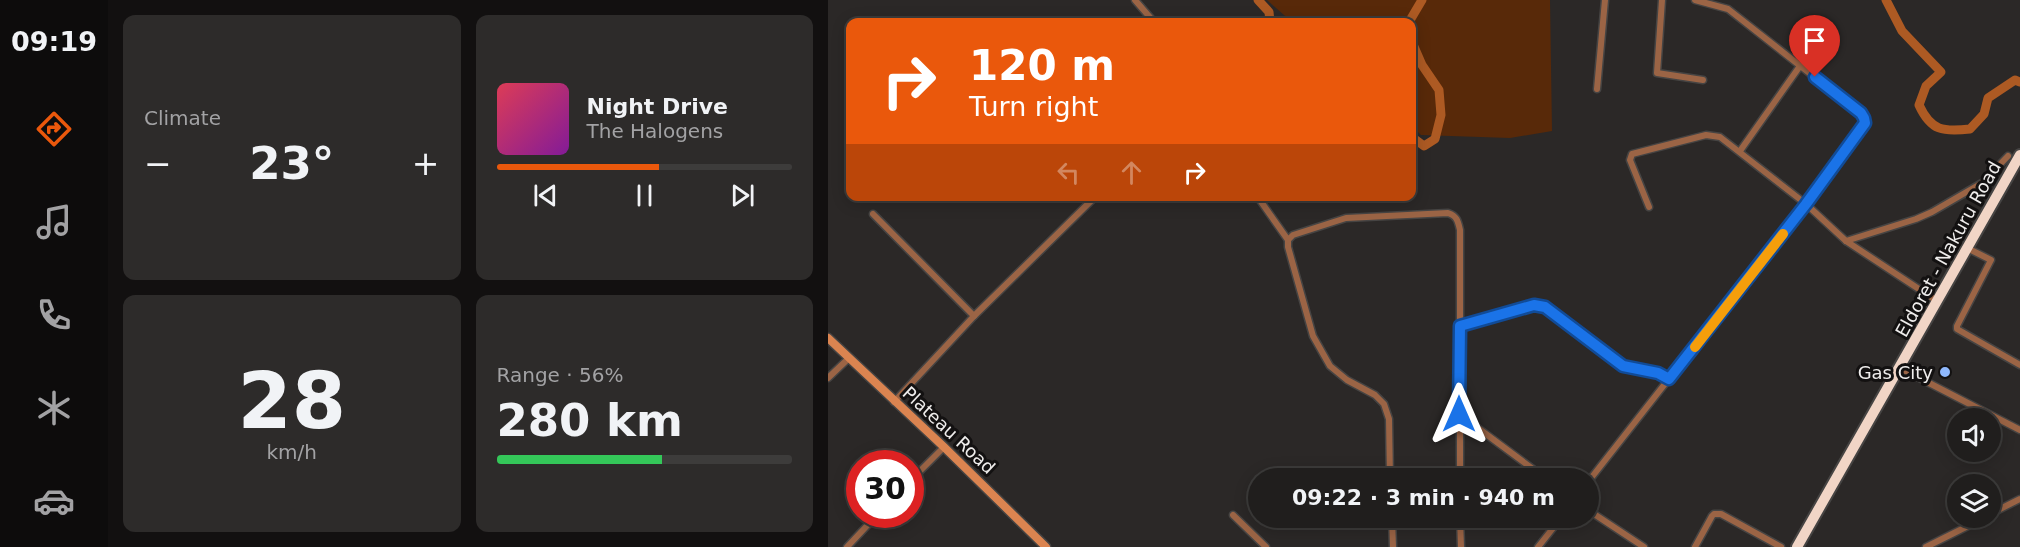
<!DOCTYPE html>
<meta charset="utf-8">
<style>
:root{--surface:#201e1d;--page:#2d2b2a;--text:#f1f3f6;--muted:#a2a2a4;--line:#3d3c3b;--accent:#ea580c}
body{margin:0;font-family:"DejaVu Sans",sans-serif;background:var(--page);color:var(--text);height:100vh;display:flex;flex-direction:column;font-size:22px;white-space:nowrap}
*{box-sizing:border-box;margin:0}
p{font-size:20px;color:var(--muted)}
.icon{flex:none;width:33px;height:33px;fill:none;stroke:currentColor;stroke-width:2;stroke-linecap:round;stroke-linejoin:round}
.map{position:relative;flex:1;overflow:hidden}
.side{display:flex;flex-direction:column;gap:15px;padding:15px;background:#121010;width:720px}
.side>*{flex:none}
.guide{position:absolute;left:18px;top:18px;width:570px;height:183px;border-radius:12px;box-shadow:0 3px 15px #0003,0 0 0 2px var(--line);background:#ea580c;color:#fff;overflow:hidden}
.buttons{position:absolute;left:1119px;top:408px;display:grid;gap:12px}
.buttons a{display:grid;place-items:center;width:54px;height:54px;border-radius:50%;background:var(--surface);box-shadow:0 3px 15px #0003,0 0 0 2px var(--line);font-size:30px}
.speed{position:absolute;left:18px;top:450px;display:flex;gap:12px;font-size:30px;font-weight:700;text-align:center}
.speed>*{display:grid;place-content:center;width:78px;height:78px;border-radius:50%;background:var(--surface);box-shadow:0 3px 15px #0003,0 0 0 2px var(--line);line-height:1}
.speed .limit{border:9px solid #d22;background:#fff;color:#111}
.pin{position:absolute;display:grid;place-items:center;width:51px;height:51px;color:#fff;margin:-62px -26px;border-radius:50% 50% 50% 0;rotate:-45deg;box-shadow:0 0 6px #0007}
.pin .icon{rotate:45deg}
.me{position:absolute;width:66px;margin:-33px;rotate:0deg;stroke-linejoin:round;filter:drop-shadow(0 0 4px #0008)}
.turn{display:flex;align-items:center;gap:21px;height:126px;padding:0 24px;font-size:27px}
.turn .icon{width:78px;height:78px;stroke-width:2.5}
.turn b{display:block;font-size:42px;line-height:51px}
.lanes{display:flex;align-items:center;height:57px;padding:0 24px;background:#0003;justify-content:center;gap:30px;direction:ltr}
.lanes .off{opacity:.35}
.big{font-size:45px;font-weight:800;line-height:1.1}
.side .tile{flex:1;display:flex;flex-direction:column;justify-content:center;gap:9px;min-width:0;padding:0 21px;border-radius:12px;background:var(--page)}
.side .dial{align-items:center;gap:0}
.dial b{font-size:78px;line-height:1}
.song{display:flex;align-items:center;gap:18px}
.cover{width:72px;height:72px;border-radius:9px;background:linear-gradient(135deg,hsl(350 70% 55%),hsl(290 70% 35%))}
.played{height:6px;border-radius:3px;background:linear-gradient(90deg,var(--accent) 55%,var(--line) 55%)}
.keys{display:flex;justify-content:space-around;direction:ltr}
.heat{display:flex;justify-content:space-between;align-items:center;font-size:33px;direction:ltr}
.charge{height:9px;border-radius:4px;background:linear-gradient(90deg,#34c759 56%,var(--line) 0)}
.side .tiles{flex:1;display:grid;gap:15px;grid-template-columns:repeat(2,1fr)}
.trip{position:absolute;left:420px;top:468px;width:351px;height:60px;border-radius:30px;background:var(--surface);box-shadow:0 3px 15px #0003,0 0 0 2px var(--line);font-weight:800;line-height:60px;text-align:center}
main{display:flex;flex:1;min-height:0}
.dock{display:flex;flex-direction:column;width:108px;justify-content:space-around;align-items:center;background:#0d0c0c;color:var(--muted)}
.dock .icon{width:42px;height:42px}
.dock .on{color:var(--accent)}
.dock b{font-size:27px;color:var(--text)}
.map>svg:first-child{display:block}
.green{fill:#582909}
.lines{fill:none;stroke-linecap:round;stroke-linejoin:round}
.river{stroke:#ad5a23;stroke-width:9}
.street-casing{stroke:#464443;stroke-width:9}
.secondary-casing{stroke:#464443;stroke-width:11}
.highway-casing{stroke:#464443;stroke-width:14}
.street{stroke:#9b6445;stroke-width:6}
.secondary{stroke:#db8450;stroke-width:8}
.highway{stroke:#f1d5c6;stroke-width:10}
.route-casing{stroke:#114b97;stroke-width:15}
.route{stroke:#1a73e8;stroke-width:10}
.slow{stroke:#f59e0b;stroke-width:10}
.poi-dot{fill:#8fb8fd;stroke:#131111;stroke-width:2}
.labels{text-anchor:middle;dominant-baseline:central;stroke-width:6;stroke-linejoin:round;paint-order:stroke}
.street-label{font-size:18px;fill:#efedec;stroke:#131111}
.poi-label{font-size:18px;fill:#efedec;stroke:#131111;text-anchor:end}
</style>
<main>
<nav class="dock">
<b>09:19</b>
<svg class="icon on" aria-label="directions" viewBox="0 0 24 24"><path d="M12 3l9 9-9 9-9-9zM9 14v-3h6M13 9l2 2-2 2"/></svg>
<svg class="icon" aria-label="music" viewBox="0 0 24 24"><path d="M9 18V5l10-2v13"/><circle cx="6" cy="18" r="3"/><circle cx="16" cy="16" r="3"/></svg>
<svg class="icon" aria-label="phone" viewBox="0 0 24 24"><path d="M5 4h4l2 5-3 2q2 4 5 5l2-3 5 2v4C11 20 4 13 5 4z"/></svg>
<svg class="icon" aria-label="climate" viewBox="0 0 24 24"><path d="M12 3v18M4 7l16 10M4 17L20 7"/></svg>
<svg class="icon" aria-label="car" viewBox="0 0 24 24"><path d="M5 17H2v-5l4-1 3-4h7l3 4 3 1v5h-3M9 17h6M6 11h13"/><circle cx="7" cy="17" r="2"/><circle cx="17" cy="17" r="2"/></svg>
</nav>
<section class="side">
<div class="tiles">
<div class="tile"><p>Climate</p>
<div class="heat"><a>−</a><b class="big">23°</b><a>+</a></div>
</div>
<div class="tile">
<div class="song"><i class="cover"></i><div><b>Night Drive</b><p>The Halogens</p></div></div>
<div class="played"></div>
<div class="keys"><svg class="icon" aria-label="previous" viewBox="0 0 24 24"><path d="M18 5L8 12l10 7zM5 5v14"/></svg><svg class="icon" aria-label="pause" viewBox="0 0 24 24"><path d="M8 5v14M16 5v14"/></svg><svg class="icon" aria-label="next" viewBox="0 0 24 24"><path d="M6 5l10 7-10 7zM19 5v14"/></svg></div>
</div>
<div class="tile dial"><b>28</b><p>km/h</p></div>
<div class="tile"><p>Range · 56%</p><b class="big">280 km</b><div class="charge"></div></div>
</div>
</section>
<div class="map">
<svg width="1192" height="547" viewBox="0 0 1192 547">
<rect width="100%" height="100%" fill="#2b2827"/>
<!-- green -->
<polygon class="green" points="439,0 722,0 724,131 682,138 593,135 584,126 584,22 464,22"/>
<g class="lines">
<!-- river -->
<g class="river">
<polyline points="430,0 441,12 442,22"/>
<path d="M 1058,0 L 1074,31 L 1113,72 L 1098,86 L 1091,105 C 1103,131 1115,132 1142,129 L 1156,114 L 1160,98 L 1187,80 L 1192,82"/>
<polyline points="581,22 594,0"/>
<polyline points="584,42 594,65 611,90 613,115 607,139 596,146 584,137"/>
</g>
<!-- street casing -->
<g class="street-casing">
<g id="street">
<polyline points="307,0 326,22"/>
<polyline points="834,0 829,73 875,80"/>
<polyline points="769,89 777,0"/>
<polyline points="912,151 972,66"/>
<polyline points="429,196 460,240 460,247 485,336 502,366 519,380 547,395 556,404 561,419 562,478"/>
<polyline points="821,207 802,160 804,154 878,135 892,137 978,204 1018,241 1109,301"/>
<polyline points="45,214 146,316 66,402"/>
<path d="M 460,240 L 465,235 L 518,218 L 620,213 C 629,216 630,221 632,230 L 632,478"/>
<polyline points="1018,241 1088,219 1104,212 1154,183 1180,156"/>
<polyline points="1139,248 1163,260 1129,326 1129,329 1192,365"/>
<polyline points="146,316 268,196"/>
<polyline points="632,325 706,305 712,305 794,366 830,373 841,379"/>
<polyline points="1072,368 1192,430"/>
<polyline points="0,378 21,358"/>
<polyline points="631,414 717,478"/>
<polyline points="82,481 116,447"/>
<polyline points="760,482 978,204 1035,126 1037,120 1031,112 900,9 867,0"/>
<polyline points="760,510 816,547"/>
<polyline points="1162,514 1192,499"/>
<polyline points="405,515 438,547"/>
<polyline points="564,518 565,547"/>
<polyline points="632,518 633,547"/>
<polyline points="19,547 50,514"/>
<polyline points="710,547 733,518"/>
<polyline points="867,547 884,516 886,514 893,514 953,547"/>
<polyline points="1098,547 1156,518"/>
</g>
</g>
<!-- secondary casing -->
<g class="secondary-casing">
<polyline id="secondary" points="0,338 116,447 218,547"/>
</g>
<!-- highway casing -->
<g class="highway-casing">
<polyline id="highway" points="969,547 1192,155"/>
</g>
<!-- street -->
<use href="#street" class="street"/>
<!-- secondary -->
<use href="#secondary" class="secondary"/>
<!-- highway -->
<use href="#highway" class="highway"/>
</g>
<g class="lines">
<!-- route casing -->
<g class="route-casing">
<polyline id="route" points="631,414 632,326 706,305 717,307 795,366 830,373 841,379 978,204 1037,123 1036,118 1033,113 987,77"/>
</g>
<!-- route -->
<use href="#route" class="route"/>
<!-- slow -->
<polyline class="slow" points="867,347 955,234"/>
</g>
<!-- markers -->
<circle class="poi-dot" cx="1117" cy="372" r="6"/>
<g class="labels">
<!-- street labels -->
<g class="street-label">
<text transform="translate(1120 249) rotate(-61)">Eldoret - Nakuru Road</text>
<text transform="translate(121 430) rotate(43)">Plateau Road</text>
</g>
<!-- poi labels -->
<g class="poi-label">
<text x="1105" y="372">Gas City</text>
</g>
</g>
</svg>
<div class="buttons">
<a><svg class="icon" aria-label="sound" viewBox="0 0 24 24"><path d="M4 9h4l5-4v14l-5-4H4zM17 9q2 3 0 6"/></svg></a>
<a><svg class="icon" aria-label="layers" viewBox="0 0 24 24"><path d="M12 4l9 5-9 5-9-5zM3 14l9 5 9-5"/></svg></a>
</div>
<div class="speed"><div class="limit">30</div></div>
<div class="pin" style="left:987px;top:77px;background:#d93025"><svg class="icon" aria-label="arrive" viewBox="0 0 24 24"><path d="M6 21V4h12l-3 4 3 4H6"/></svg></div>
<svg class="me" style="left:631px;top:414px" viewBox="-20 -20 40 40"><path d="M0-17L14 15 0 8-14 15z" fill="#1a73e8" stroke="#fff" stroke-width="4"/></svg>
<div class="trip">09:22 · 3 min · 940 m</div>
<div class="guide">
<div class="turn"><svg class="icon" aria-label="right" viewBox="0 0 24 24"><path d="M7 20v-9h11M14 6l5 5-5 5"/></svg><div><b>120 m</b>Turn right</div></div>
<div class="lanes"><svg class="icon off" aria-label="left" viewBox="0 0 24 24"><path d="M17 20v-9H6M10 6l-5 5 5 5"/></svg><svg class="icon off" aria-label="ahead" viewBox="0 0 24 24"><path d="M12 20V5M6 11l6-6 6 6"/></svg><svg class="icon" aria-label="right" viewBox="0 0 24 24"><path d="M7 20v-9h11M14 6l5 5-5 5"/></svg></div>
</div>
</div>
</main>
